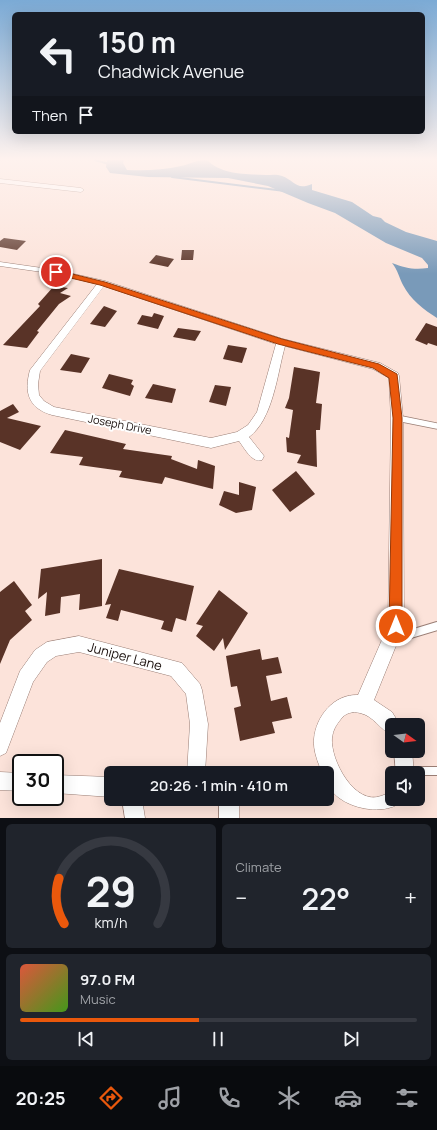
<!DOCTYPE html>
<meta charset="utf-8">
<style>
:root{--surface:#171b24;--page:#20242c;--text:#f1f3f6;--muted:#9ea1a6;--line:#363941;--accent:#ea580c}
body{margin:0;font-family:Manrope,sans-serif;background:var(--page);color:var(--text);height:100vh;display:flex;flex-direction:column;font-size:15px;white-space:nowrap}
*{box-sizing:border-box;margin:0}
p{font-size:13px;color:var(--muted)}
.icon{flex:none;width:22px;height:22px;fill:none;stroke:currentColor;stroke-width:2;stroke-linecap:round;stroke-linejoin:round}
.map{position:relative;height:818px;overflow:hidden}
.drawer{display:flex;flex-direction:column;gap:6px;padding:6px;background:#0d0f14;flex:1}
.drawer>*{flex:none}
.top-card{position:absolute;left:12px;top:12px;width:413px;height:122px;border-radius:6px;box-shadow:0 4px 16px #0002;background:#171b24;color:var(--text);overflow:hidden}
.needle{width:26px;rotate:105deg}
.controls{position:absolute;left:385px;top:718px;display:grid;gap:8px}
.controls a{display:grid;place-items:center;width:40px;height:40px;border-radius:6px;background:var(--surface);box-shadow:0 4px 16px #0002;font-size:20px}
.speed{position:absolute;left:12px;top:754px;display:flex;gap:8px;font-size:20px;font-weight:700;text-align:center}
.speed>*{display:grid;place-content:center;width:52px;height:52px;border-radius:50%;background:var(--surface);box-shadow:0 4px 16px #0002;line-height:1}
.speed .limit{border:2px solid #111;border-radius:6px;background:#fff;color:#111}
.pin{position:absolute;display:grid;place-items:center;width:34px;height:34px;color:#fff;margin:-17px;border:2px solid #fff;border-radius:50%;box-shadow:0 1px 4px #0007}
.me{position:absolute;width:44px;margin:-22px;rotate:0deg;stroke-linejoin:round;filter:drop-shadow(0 0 3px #0008)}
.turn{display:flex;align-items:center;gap:14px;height:84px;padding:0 20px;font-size:18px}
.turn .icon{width:52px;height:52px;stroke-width:2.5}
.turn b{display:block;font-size:28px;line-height:34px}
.then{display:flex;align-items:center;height:38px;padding:0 20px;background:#0003;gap:8px;font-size:15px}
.big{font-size:30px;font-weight:600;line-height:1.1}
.drawer .widget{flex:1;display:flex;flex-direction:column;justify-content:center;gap:6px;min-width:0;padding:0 14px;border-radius:6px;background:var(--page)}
.drawer .dial{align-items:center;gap:0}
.dial svg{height:104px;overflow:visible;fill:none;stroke:var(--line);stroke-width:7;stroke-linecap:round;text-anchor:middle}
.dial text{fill:var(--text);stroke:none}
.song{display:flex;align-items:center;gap:12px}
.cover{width:48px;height:48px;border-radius:6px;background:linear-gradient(135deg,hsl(10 70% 55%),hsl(100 70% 35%))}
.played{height:4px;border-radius:2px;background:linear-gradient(90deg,var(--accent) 45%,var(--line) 45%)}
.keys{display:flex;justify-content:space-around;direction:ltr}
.heat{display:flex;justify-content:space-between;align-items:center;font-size:22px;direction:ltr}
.drawer .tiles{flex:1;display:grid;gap:6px;grid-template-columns:1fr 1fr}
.widget:last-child{grid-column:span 2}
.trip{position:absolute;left:104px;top:766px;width:230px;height:40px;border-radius:6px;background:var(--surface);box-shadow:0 4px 16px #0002;font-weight:600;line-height:40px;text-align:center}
.dock{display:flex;height:64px;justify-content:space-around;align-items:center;background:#090b0e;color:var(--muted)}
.dock .icon{width:28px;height:28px}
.dock .current{color:var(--accent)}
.dock b{font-size:18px;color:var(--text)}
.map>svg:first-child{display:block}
.water{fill:#799ab9}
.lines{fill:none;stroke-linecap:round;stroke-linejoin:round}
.stream{stroke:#799ab9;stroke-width:2}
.building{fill:#593327}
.lane-far1-casing{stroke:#9a7e75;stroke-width:7}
.lane-casing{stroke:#9a7e75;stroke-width:10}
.street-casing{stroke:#9a7e75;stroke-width:1}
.lane-far1{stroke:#fff;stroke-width:5.5}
.lane{stroke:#fff;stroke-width:8}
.street{fill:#fff;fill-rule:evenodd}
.route{fill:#ea580c;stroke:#983908}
.labels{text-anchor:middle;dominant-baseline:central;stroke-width:4;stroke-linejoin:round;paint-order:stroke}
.street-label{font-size:11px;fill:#190f0c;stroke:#fff}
.near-street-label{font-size:13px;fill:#190f0c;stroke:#fff}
</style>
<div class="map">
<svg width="437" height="818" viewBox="0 0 437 818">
<rect width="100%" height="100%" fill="#fce3da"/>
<!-- water -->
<path class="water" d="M 107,160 L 124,160 L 123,163 L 127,170 C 146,171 163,170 181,166 C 194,163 195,160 207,160 C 222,175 246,174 266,175 C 271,175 277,174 282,176 C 294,180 296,191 312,184 L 312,190 L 352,202 L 373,216 L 381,218 L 385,222 L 406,232 L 437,241 L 437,318 C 424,310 410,299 403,285 C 399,278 398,270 392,263 C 405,268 414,270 428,268 L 428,265 L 422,258 L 386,243 L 335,213 L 308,203 L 268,186 L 228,178 L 148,177 L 110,173 L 106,167 Z"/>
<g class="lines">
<!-- stream -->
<g class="stream">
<polyline points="95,160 109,164"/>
<polyline points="172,177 285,191"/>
</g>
</g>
<!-- building -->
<g class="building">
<polygon points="4,238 26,241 17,250 0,247 0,241"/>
<polygon points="182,250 194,250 193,260 181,260"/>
<polygon points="156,255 174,259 168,267 149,263"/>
<polygon points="54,286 68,288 60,293 71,296 59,304 37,331 39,332 27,348 3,345 40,306 38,304"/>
<polygon points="104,306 117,311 105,327 90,324"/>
<polygon points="154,313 164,316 158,329 137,324 142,315 152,317"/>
<polygon points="426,323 437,327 437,346 428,343 427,345 415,340"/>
<polygon points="178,328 201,331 195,341 173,337"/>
<polygon points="228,345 247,348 242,363 223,359"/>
<polygon points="71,354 90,358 81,373 60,370"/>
<polygon points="294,367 320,372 316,403 322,404 320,430 316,430 317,467 297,463 301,455 287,452 286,437 289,438 293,410 285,408 289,398"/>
<polygon points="109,374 133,380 131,384 134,386 130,396 102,388"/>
<polygon points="153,384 176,389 172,403 145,398"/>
<polygon points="215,385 231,387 226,406 209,402"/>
<polygon points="13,404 19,412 7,418 41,426 20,450 0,442 0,411"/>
<polygon points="65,430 126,444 123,449 172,456 171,459 197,469 198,460 215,466 213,489 165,477 162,484 119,477 122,471 79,465 83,457 50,453"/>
<polygon points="296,471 315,494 290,512 272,490"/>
<polygon points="239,482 256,487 252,510 236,513 219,505 224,491 239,495"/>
<polygon points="102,559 102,606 79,610 80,594 61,597 60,613 45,616 47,592 38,599 41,569"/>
<polygon points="119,569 194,586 186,621 176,618 172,632 161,629 164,621 121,610 118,621 106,618 111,604 105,605"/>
<polygon points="14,581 32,605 25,611 32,620 10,640 0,664 0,592"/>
<polygon points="219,590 248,613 225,650 223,638 214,651 196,636 203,626 196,624"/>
<polygon points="260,649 262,660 278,657 282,673 266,676 271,701 287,697 292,718 272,722 275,733 240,741 234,708 241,706 237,686 231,687 226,656"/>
</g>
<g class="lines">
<!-- lane-far1 casing -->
<g class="lane-far1-casing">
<polyline id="lane-far1" points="397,418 437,426"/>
</g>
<!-- lane casing -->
<g class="lane-casing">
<g id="lane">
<polyline points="394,639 437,626"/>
<polyline points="407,771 437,771"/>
</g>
</g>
<!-- street casing -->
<g class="street-casing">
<g id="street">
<polygon points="0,179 81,188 84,190 81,192 0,183"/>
<path d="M 0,262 L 56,270 L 105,281 L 283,339 L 380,363 L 398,373 L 399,376 L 403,418 L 404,626 L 374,700 L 392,712 L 400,725 L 392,725 L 392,735 C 380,730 374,716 360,713 C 353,711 345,713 341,719 C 336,725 333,730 332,738 C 330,760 355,806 381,796 C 385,795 388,792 392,790 L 392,799 L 404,799 C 389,818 340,810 328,785 C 326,782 327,777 327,773 L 322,773 C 318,762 313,751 314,739 C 316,716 334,694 358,695 L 388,626 L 391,418 L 389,378 L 373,369 L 285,346 C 277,375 273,419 249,437 L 264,456 L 262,460 C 252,463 245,449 239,441 L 211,448 L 52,415 C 28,408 24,392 30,370 L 97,284 L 56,274 L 0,266 ZM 104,286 L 276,344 L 257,412 L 248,425 L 237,432 L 211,438 L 54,407 L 44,401 L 39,395 L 38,384 L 40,371 Z"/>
<polygon points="79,636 182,663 200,684 202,690 208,724 205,773 187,773 190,724 186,694 171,676 79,652 56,656 47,662 33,682 6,753 0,756 0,723 20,671 35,650 47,642"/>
<polygon points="394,751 412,751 414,773 396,773"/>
<polygon points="0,772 21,773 21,791 0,790"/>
<polygon points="55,775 111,777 111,797 55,793"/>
<polygon points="122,799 142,799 145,818 125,818"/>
<rect x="219" y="799" width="20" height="19"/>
</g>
</g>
<!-- lane-far1 -->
<use href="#lane-far1" class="lane-far1"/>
<!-- lane -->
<use href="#lane" class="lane"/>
<!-- street -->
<use href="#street" class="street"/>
</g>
<!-- sky -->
<linearGradient id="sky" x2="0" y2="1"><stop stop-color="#7baad5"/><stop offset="0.58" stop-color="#fef2ee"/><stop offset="1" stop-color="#fef2ee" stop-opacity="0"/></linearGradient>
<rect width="437" height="274" fill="url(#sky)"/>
<!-- route -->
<polygon class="route" points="56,270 105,282 282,339 379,364 397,374 402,418 402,626 400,630 396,632 391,630 389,626 393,418 389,378 373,368 278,344 100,285 54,274 54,271"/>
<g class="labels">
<!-- street labels -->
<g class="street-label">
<text transform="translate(120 424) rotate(11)">Joseph Drive</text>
</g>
<!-- near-street labels -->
<g class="near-street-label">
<text transform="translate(125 656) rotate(15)">Juniper Lane</text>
</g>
</g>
</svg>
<div class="controls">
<a><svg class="needle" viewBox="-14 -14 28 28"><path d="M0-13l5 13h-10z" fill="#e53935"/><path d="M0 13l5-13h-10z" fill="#9ea1a6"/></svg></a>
<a><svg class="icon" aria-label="sound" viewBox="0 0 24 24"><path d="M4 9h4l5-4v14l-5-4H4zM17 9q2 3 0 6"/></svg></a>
</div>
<div class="speed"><div class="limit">30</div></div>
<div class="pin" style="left:56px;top:272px;background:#d93025"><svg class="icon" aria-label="arrive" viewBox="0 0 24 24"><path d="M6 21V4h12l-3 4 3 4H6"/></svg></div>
<svg class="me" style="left:396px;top:626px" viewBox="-20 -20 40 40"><circle r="17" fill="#ea580c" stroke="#fff" stroke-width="3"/><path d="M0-11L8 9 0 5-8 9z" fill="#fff"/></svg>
<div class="trip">20:26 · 1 min · 410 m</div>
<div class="top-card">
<div class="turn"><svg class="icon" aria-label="left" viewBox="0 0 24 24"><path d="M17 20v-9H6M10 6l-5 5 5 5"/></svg><div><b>150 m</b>Chadwick Avenue</div></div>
<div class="then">Then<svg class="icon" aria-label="arrive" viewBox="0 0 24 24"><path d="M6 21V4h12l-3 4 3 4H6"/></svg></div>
</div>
</div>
<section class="drawer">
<div class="tiles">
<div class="widget dial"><svg viewBox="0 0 100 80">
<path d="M14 69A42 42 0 1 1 86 69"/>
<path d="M14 69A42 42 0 0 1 10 34" stroke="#ea580c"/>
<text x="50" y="56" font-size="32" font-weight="700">29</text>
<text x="50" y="72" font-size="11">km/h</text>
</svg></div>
<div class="widget"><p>Climate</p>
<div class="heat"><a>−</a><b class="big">22°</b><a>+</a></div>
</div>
<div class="widget">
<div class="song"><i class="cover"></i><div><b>97.0 FM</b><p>Music</p></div></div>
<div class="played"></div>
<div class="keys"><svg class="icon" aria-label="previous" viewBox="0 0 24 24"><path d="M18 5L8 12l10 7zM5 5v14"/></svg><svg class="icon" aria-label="pause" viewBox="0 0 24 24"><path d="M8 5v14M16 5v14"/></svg><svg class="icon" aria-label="next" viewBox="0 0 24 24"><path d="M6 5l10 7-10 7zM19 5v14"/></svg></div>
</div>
</div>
</section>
<nav class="dock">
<b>20:25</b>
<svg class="icon current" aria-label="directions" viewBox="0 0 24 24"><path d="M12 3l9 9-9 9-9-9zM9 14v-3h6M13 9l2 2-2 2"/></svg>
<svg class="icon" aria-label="music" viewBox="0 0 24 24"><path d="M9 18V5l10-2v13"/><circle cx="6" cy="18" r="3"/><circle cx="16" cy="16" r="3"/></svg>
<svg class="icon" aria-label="phone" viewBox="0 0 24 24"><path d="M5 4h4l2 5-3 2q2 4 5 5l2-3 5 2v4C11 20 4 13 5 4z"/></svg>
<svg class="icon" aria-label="climate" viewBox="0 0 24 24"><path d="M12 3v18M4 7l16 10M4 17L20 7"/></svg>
<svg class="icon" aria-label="car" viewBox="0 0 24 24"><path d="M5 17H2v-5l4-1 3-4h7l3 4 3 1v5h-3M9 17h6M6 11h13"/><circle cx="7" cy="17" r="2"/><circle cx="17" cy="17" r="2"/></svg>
<svg class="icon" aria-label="filters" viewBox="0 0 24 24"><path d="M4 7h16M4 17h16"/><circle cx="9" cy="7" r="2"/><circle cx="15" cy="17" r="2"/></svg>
</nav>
